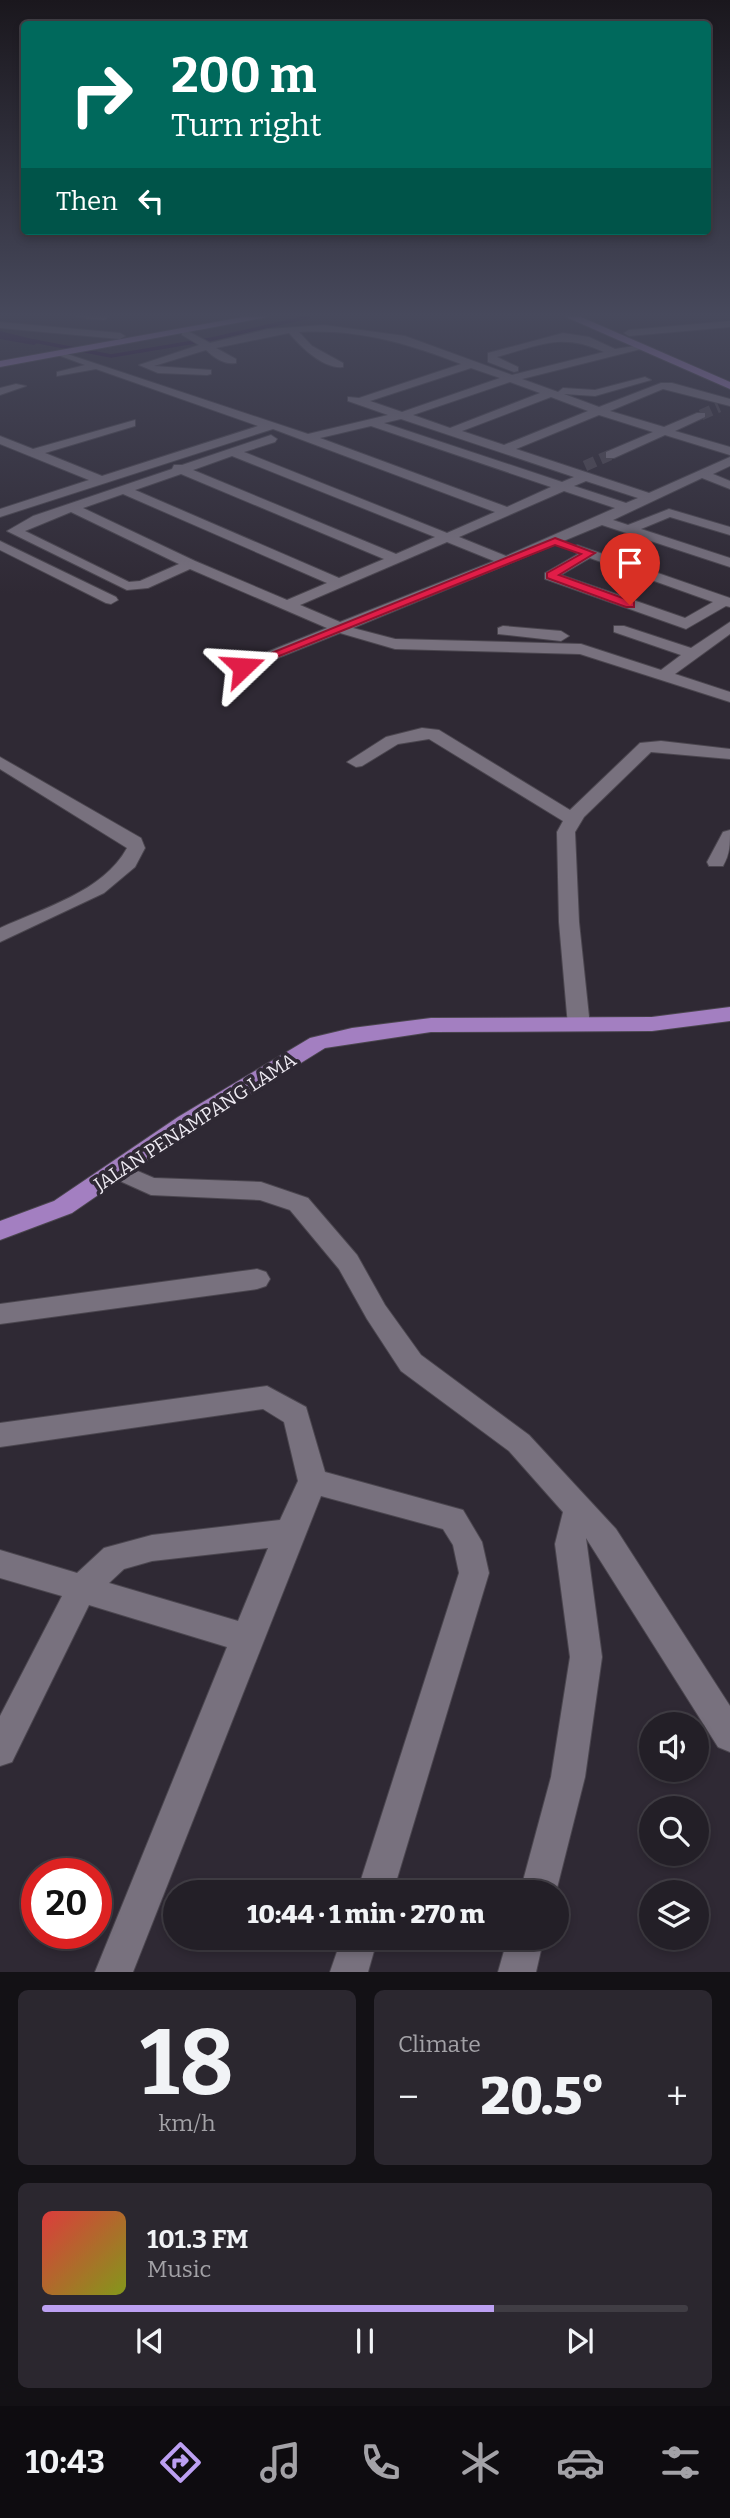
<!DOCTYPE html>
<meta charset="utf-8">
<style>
:root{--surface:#231f27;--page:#2b272f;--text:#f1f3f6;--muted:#a3a2a7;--line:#403d44;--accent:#bca0f2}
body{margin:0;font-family:Bitter,serif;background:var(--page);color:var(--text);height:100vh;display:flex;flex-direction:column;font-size:26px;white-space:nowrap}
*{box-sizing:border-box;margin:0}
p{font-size:23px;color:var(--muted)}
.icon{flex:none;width:38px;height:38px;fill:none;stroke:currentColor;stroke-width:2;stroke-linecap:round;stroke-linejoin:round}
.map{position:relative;height:1972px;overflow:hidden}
.side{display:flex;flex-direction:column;gap:18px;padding:18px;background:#131115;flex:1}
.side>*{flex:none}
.banner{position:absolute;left:21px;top:21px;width:690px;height:214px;border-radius:7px;box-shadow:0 4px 10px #0003,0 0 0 2px var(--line);background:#00695c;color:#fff;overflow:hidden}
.buttons{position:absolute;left:639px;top:1712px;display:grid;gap:14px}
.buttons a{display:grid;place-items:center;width:70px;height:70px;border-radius:50%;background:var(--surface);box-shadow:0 4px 10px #0003,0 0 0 2px var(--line);font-size:35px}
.speed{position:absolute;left:21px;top:1858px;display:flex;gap:14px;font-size:35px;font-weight:700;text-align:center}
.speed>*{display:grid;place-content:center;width:91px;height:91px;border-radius:50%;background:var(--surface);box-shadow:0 4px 10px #0003,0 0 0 2px var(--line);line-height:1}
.speed .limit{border:10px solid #d22;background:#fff;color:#111}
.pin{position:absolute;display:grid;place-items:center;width:60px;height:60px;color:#fff;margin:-72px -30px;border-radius:50% 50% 50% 0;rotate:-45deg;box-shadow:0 0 7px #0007}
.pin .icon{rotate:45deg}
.me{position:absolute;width:77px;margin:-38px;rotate:70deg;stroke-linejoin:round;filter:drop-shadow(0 0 5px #0008)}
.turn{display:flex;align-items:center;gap:24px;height:147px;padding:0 35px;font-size:32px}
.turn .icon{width:91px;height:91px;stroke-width:2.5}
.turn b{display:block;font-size:49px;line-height:60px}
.then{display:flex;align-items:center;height:66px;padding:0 35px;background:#0003;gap:14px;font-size:26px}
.big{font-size:52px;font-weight:800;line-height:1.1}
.side .widget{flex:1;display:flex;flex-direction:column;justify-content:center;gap:10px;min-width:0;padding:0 24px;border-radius:10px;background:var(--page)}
.side .dial{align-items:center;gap:0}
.dial b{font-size:91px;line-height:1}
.song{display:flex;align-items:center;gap:21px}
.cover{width:84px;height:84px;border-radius:10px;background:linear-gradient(135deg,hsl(0 70% 55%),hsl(70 70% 35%))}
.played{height:7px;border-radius:4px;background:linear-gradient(90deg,var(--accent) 70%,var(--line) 70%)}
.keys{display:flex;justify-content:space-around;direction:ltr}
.heat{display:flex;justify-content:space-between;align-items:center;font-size:38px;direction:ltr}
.side .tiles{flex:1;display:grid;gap:18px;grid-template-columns:1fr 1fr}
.widget:last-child{grid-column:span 2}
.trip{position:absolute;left:163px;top:1880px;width:406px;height:70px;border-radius:35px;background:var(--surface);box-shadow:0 4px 10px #0003,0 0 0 2px var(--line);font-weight:800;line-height:70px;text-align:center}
.menu{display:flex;height:112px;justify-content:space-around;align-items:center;background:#0e0c10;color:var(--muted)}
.menu .icon{width:49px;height:49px}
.menu .current{color:var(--accent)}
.menu b{font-size:32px;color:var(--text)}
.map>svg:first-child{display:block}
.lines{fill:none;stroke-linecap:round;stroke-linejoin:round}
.stream{stroke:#1f0133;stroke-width:3.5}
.canal{fill:#1f0133;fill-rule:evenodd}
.minor-tunnel{stroke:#4c4650;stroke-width:11;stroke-dasharray:11 6;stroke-linecap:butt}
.minor-casing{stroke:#4b464f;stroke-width:2}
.major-casing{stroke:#4b464f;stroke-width:2}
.minor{fill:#78717e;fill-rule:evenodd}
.major{fill:#a37fc1;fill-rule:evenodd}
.route{fill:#e11d48;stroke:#92132f;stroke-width:2}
.labels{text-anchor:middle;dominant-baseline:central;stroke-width:7;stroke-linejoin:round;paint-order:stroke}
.street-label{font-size:19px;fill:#eeeaf2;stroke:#2f2934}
</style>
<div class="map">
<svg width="730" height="1972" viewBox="0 0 730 1972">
<rect width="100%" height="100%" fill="#2f2934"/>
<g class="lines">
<!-- stream -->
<polyline class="stream" points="34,341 111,356 212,339 308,317"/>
<!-- canal -->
<polygon class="canal" points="0,331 40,341 34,345 0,339"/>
<!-- minor-tunnel -->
<g class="minor-tunnel">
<polyline points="701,415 719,407"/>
<polyline points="585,466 610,455"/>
</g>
<!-- minor casing -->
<g class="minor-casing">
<g id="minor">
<polygon points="77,317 109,317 104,320"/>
<polygon points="730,321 730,327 629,336 624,333 629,330"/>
<polygon points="0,322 120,333 125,336 120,339 0,328"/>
<path d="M 324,325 L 405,336 L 512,375 L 604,352 C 561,332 541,345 497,357 L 518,367 L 518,371 L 514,372 L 488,362 L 488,353 L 563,333 L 589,337 L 615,349 L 641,345 L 641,349 L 522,379 L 558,392 L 563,388 L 595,390 L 645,377 L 651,380 L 595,396 L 564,394 L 599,407 L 661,383 L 672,383 L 730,399 L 730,406 L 663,389 L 610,411 L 664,427 L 697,413 L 705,413 L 705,417 L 675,431 L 730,447 L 730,455 L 665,435 L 614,458 L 606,458 L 606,452 L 653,432 L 599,415 L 516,449 L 649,493 L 730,457 L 730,466 L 713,474 L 730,481 L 730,489 L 702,478 L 613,520 L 628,525 L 669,509 L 730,527 L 730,535 L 670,517 L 641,529 L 730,558 L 730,567 L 602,525 L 353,628 L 395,639 L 581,644 L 661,670 L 681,655 L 614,632 L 614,626 L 624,626 L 691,648 L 730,622 L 730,634 L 675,674 L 730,692 L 730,702 L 580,654 L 395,649 L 340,633 L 243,672 L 235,667 L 237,664 L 327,628 L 190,569 L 148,588 L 127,590 L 7,531 L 33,516 L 172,469 L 174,465 L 182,465 L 271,435 L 277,439 L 275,442 L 244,452 L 447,533 L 495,512 L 273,429 L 0,517 L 0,509 L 89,480 L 0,444 L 0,436 L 33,449 L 135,420 L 135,426 L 45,453 L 102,476 L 258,426 L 96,369 L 57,376 L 57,372 L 85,365 L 58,355 L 58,351 L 308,434 L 388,415 L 348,401 L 348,397 L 359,398 L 461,364 C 406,343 359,329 299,332 L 312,346 L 343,363 L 343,367 C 323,369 301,347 289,333 L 216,348 L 236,359 L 236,363 C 225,365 214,358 206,350 L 154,366 L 211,370 L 211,374 L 207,375 L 158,373 L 139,365 L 199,345 L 182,335 L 182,331 L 186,330 L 210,343 L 268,329 ZM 471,368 L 500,378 L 402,412 L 370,401 ZM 510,382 L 540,393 L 450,428 L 413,415 ZM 551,397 L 588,411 L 504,445 L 462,431 ZM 401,419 L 574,477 L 562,482 L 384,423 ZM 371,426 L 551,487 L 507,507 L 320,438 ZM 232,456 L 435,537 L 396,554 L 193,470 ZM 181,474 L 384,559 L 339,578 L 135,490 ZM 586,481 L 638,498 L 626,503 L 574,486 ZM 564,491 L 615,508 L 506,556 L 459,537 ZM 123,494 L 327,583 L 287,600 L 195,561 L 83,508 ZM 71,512 L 179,564 L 140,581 L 129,582 L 25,531 ZM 447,542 L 494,561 L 340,622 L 300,605 Z"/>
<polygon points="16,384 26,386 0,395 0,388"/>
<polygon points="0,541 116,597 118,600 111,604 106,603 0,550"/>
<path d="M 577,545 L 730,598 L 730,607 L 726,606 L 686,629 L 545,579 L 545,573 L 578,554 L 570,549 ZM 590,558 L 713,602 L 685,618 L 561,575 Z"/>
<polygon points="503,626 561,631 569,636 561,641 498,634 498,628"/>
<polygon points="422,728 439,730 570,810 640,743 661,741 730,749 730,759 651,752 584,817 575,832 579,922 590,1026 587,1031 571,1031 568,1026 559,922 557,832 563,821 429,739 398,744 362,766 356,767 347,762 386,737"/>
<path d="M 0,757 L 141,838 L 145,848 L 135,867 L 104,893 L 0,942 L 0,928 C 43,908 103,892 127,848 L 0,769 Z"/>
<path d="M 730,830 C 730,844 730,854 723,866 L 709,866 L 707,862 L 723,832 Z"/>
<polygon points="119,1163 154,1178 261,1182 308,1198 357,1255 385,1305 421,1355 529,1435 616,1529 730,1706 730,1752 718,1747 586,1538 602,1657 585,1777 556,1892 520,1892 551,1777 570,1657 555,1544 563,1512 509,1451 401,1371 367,1319 339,1269 290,1210 260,1200 151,1195 111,1177 107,1171 111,1165"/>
<polygon points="257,1269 266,1272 270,1279 266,1286 257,1289 0,1324 0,1304"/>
<path d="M 267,1386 L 306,1407 L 325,1472 L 463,1510 L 482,1542 L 489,1573 L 393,1892 L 357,1892 L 459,1573 L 453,1545 L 443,1529 L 321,1496 L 133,1972 L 95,1972 L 227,1647 L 89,1605 L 12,1762 L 0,1766 L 0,1716 L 62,1596 L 0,1578 L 0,1550 L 77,1573 L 104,1548 L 152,1535 L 280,1520 L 298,1481 L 284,1422 L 263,1409 L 0,1447 L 0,1423 ZM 268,1548 L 238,1621 L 109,1583 L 124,1569 L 152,1561 Z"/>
<polygon points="342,1937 378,1937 368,1972 330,1972"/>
<polygon points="508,1937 544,1937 536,1972 498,1972"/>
</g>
</g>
<!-- major casing -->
<g class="major-casing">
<g id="major">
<polygon points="243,317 268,317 0,367 0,361"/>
<polygon points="566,317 581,317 730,382 730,389"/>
<polygon points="730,1007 730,1021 652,1031 431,1032 325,1048 194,1129 72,1213 0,1240 0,1221 54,1201 178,1117 310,1038 352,1028 431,1018 652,1017"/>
</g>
</g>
<!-- minor -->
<use href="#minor" class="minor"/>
<!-- major -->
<use href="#major" class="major"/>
</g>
<!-- sky -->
<linearGradient id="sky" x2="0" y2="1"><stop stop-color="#1a171d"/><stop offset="0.53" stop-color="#47495c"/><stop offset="1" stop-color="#47495c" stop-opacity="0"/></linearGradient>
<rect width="730" height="594" fill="url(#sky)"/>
<!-- route -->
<polygon class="route" points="555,538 595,553 559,575 634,602 634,607 626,607 547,578 547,573 581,554 555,545 247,669 237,667"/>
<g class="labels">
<!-- street labels -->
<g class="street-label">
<text transform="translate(195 1122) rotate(-33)">JALAN PENAMPANG LAMA</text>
</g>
</g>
</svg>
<div class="buttons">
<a><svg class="icon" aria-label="sound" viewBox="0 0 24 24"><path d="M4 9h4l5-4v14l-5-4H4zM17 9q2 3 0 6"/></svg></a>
<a><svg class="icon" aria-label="search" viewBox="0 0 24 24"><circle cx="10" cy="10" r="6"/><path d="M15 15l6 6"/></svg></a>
<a><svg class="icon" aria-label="layers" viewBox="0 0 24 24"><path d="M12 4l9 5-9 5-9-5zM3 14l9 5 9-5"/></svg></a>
</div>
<div class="speed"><div class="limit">20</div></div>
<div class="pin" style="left:630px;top:605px;background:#d93025"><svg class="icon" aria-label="arrive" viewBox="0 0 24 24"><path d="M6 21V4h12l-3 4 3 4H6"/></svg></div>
<svg class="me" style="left:243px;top:667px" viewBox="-20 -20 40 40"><path d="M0-17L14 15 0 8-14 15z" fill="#e11d48" stroke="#fff" stroke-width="4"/></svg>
<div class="trip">10:44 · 1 min · 270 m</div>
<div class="banner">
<div class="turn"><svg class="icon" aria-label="right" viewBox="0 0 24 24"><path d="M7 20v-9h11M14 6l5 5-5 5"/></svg><div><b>200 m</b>Turn right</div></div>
<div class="then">Then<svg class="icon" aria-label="left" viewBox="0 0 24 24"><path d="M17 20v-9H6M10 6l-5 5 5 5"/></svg></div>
</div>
</div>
<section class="side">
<div class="tiles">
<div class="widget dial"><b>18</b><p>km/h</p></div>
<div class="widget"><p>Climate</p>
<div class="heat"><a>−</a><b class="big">20.5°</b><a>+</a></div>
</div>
<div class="widget">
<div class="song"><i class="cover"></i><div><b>101.3 FM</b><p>Music</p></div></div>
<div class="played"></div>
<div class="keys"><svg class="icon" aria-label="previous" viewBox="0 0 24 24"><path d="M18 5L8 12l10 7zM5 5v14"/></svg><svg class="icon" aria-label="pause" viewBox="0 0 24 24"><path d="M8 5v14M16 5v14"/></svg><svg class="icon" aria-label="next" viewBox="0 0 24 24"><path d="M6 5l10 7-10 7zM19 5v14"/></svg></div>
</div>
</div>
</section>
<nav class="menu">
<b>10:43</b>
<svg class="icon current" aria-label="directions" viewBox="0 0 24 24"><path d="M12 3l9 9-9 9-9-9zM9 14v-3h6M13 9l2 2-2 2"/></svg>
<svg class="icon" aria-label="music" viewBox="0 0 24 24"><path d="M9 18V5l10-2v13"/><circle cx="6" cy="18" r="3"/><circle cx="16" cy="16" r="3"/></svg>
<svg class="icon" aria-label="phone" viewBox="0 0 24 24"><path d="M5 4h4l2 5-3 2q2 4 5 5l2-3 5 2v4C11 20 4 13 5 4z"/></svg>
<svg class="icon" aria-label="climate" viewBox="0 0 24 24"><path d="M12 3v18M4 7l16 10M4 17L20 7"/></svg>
<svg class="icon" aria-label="car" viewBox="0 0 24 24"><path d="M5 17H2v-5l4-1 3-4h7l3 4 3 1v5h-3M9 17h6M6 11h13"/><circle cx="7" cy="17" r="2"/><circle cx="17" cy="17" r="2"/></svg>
<svg class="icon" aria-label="filters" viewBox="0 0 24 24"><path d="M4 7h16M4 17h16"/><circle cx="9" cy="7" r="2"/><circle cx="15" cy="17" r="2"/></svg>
</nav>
